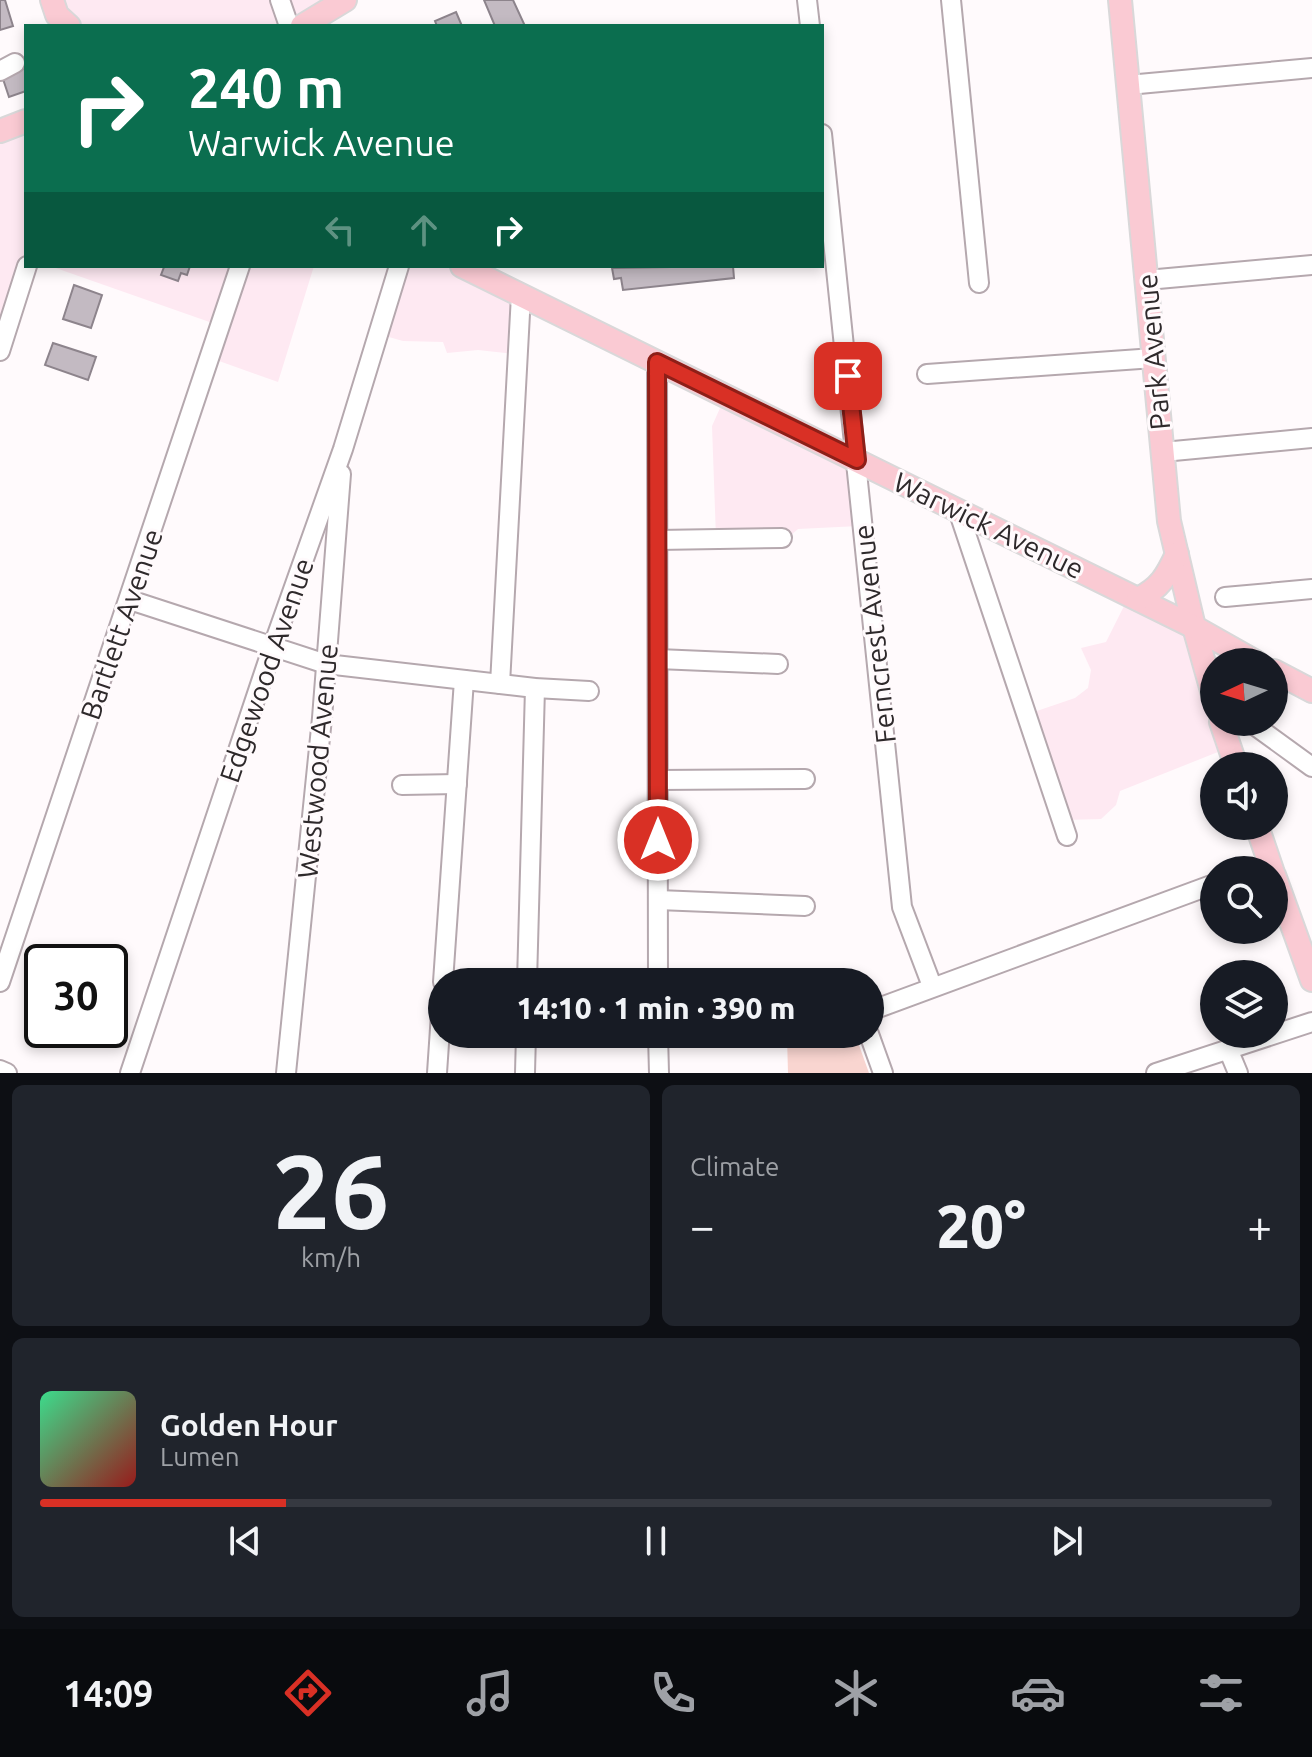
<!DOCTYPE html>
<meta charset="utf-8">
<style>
:root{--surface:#171b24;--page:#20242c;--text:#f1f3f6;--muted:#9ea1a6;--line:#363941;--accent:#d93025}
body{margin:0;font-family:Ubuntu,sans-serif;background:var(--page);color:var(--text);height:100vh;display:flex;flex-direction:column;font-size:30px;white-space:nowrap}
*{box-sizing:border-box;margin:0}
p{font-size:26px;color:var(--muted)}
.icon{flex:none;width:44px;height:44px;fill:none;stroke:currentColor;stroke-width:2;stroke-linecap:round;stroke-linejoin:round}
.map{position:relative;height:1073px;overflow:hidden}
.sheet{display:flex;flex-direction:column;gap:12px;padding:12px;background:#0d0f14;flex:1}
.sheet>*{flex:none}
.hud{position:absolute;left:24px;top:24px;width:800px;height:244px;border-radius:0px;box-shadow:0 4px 12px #0003;background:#0b6e4f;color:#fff;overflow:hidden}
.needle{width:52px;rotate:266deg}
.tools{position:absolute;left:1200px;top:648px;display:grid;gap:16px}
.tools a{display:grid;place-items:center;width:88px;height:88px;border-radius:50%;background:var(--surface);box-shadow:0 4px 12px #0003;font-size:40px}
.speed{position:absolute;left:24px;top:944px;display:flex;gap:16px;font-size:40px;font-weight:700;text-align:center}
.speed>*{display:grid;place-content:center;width:104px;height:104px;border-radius:50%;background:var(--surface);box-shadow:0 4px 12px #0003;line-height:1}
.speed .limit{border:4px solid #111;border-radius:12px;background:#fff;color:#111}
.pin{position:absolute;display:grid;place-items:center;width:68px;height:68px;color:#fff;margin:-34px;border-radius:16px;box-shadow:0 4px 12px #0006}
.me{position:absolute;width:88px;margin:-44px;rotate:0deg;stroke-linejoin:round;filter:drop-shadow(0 0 6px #0008)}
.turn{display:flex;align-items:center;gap:28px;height:168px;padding:0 32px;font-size:36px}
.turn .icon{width:104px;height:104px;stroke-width:2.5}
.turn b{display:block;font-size:56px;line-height:68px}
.lanes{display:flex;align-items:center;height:76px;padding:0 32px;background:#0003;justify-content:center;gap:40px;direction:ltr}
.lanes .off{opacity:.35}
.big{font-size:60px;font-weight:800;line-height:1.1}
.sheet .card{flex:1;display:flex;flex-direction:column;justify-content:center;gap:12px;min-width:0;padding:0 28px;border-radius:12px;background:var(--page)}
.sheet .dial{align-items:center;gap:0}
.dial b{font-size:104px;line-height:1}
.song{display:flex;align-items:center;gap:24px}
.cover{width:96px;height:96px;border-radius:12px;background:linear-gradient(135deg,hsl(150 70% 55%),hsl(0 70% 35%))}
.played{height:8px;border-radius:4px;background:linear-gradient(90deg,var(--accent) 20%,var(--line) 20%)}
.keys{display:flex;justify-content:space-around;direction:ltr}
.heat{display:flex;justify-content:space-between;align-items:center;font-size:44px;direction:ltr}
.sheet .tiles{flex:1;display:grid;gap:12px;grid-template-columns:1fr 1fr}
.card:last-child{grid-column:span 2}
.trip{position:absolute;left:428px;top:968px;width:456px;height:80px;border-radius:40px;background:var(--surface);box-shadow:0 4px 12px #0003;font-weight:800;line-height:80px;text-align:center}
.dock{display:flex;height:128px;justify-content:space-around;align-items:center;background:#090b0e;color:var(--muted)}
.dock .icon{width:56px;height:56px}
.dock .on{color:var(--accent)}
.dock b{font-size:36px;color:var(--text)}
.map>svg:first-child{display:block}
.built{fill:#fee9f2}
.green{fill:#f9d5d0}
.building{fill:#c3bac2;stroke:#8d848c;stroke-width:2}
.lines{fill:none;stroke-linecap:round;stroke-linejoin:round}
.minor-casing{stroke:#b5a8ae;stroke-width:22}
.major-casing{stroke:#d9d8d9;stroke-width:26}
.minor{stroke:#fff;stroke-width:18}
.major{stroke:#facad3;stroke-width:22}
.route-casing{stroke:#8d1f18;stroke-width:20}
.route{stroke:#d93025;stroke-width:14}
.labels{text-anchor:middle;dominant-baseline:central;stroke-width:6;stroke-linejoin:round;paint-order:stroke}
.street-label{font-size:28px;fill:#2e292b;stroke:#fffafc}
</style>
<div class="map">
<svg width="1312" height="1073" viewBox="0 0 1312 1073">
<rect width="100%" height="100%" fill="#fffafc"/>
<!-- built -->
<g class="built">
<polygon points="52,0 342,0 299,26 58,26"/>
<polygon points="26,129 26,266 13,322 0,319 0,134"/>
<polygon points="50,266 314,266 278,382 208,357 218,325"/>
<polygon points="400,266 463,266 515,291 514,354 478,350 447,353 443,342 403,341 378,334"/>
<polygon points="725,397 855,459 859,526 798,529 789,537 716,538 712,426"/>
<polygon points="1129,596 1192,624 1214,697 1214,722 1228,748 1120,791 1116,805 1101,819 1064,820 1028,714 1075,698 1088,688 1091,670 1081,648 1106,642"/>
</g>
<!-- green -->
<polygon class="green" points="837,1034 855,1034 869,1073 788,1073 787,1037 820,1038"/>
<!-- building -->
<g class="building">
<polygon points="0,0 5,0 13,26 0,30"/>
<polygon points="484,0 513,0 525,26 495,26"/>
<polygon points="456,12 462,26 437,26 435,21"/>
<polygon points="26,68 26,91 9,97 2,76"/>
<polygon points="161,266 190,266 187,275 181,273 178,281 161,275 164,267"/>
<polygon points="733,266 734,278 623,290 621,278 614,279 612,268"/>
<polygon points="74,285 102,295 91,328 63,319"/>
<polygon points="53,343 96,357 88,380 45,365"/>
</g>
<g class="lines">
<!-- minor casing -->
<g class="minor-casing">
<g id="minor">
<polyline points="280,0 289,26"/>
<polyline points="807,0 810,26"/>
<polyline points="951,0 979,283"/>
<polyline points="0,71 15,63"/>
<polyline points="1128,85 1312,68"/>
<polyline points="822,134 902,907 932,986"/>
<polyline points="1147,280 1312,265"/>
<polyline points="0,351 27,266"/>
<polyline points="657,362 658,982"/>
<polyline points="927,374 1154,358"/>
<polyline points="1163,452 1312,438"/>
<polyline points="958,510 1067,836"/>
<polyline points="658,540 782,538"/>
<polyline points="1225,597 1312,589"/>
<polyline points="130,600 326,664 535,688 589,691"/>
<polyline points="658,659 778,664"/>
<polyline points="500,684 521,295"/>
<polyline points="1250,722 1312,767"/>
<polyline points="658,780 805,779"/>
<polyline points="402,785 457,784"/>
<polyline points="1252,870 1270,863"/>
<polyline points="658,900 805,906"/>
<polyline points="0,982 240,266"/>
<polyline points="443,982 464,680"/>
<polyline points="527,982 535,688"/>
<polyline points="870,1011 1214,884"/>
<polyline points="658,1034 659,1073"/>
<polyline points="869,1034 883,1073"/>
<polyline points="1228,1049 1238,1073"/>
<polyline points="0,1070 7,1073"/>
<polyline points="130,1073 273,646 343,449 399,266"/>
<polyline points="286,1073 322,718 341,474"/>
<polyline points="437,1073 442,999"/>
<polyline points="525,1073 526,1034"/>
<polyline points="1156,1073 1312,1022"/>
</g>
</g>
<!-- major casing -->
<g class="major-casing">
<g id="major">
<polyline points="52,0 57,15 69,26"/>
<polyline points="1120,0 1169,521 1194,627 1214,698"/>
<polyline points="302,26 345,0"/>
<polyline points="0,131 26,121"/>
<polyline points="462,266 1194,627 1256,662"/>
<path d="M 1138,599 C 1160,588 1167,576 1177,554"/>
<polyline points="1274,671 1312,691"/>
<polyline points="1221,722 1236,766"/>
<polyline points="1257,826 1272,870"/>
<polyline points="1274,875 1312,980"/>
</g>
</g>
<!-- minor -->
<use href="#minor" class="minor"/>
<!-- major -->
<use href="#major" class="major"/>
</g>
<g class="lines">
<!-- route casing -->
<g class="route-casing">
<polyline id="route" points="658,840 657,362 857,460 848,376"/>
</g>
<!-- route -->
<use href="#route" class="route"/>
</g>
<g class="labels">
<!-- street labels -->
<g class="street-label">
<text transform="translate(1153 352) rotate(-95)">Park Avenue</text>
<text transform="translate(989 525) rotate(26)">Warwick Avenue</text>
<text transform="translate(121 624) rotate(-71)">Bartlett Avenue</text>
<text transform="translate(874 634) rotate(-96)">Ferncrest Avenue</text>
<text transform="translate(266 670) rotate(-71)">Edgewood Avenue</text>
<text transform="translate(317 761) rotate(-85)">Westwood Avenue</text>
</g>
</g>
</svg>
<div class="tools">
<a><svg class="needle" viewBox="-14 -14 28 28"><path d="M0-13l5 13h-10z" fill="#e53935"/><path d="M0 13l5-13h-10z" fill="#9ea1a6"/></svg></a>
<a><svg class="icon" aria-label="sound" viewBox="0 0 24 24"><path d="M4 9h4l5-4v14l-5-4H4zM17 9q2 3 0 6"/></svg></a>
<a><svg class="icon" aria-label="search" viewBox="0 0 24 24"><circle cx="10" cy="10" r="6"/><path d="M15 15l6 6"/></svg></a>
<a><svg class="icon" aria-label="layers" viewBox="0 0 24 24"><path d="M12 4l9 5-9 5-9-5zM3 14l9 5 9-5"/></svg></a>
</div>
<div class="speed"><div class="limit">30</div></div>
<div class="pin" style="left:848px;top:376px;background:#d93025"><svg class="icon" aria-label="arrive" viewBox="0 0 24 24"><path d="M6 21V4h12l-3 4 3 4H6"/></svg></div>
<svg class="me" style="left:658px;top:840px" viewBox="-20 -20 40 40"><circle r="17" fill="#d93025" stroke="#fff" stroke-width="3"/><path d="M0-11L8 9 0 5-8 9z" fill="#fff"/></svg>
<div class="trip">14:10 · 1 min · 390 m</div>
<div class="hud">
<div class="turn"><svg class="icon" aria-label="right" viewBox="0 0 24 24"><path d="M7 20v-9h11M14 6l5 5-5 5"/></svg><div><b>240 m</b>Warwick Avenue</div></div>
<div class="lanes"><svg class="icon off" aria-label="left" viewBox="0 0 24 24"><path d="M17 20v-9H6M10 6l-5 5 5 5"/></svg><svg class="icon off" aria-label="ahead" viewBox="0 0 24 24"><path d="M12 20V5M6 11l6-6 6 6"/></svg><svg class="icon" aria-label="right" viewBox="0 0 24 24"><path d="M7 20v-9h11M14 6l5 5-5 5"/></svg></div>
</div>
</div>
<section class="sheet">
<div class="tiles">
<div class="card dial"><b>26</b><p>km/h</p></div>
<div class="card"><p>Climate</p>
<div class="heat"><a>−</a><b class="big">20°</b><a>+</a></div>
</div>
<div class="card">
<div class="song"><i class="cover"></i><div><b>Golden Hour</b><p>Lumen</p></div></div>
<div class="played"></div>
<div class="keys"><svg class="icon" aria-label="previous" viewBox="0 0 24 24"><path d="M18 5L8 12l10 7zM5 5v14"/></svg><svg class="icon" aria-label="pause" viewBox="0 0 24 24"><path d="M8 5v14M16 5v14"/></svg><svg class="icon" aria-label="next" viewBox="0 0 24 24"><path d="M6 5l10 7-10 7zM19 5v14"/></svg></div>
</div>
</div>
</section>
<nav class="dock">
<b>14:09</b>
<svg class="icon on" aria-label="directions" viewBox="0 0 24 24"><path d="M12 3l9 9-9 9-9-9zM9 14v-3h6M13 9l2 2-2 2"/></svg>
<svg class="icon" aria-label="music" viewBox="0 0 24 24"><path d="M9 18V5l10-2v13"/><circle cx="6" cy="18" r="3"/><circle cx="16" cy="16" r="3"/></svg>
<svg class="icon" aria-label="phone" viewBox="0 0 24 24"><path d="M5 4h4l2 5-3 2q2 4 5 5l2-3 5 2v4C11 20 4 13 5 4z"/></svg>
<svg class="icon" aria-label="climate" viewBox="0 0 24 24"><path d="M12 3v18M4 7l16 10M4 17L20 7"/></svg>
<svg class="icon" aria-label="car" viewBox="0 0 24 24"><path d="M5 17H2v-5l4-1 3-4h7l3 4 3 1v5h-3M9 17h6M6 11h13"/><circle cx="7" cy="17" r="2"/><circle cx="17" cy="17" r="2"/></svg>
<svg class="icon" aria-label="filters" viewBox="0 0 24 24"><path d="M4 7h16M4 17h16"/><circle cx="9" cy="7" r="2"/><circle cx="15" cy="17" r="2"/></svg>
</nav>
